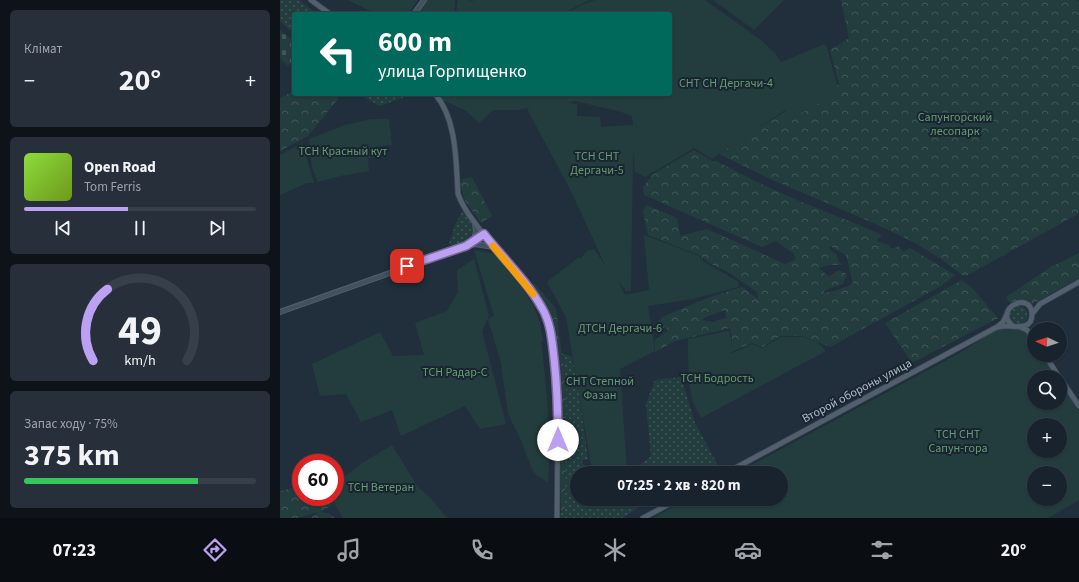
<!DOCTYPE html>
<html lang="uk">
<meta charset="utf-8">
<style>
:root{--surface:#19232e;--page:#262f3a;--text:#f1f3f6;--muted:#9fa4aa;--line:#37404a;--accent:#bca0f2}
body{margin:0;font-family:"Source Sans 3",sans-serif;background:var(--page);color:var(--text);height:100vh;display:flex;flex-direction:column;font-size:15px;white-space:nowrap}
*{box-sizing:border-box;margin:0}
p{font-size:13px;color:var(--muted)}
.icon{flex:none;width:22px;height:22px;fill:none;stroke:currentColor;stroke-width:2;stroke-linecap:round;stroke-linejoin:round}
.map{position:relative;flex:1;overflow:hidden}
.details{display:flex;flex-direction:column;gap:10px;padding:10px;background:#0e1319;width:280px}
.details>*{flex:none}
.hud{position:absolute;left:12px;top:12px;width:380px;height:84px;border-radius:4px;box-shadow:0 1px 3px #0004,0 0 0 1px var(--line);background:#00695c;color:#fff;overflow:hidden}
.needle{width:26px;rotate:274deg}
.buttons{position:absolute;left:747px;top:322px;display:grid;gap:8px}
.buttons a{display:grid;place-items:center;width:40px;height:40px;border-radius:50%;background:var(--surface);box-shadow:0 1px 3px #0004,0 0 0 1px var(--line);font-size:20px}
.speed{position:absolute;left:12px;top:454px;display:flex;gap:8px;font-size:20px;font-weight:700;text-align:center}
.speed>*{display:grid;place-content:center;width:52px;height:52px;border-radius:50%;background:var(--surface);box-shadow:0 1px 3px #0004,0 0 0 1px var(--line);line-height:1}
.speed .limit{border:6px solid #d22;background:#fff;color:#111}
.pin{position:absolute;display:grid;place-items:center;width:34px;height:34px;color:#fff;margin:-17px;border-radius:8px;box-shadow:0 2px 6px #0006}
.me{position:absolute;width:44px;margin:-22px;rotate:0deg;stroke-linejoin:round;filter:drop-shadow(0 0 3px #0008)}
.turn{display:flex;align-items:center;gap:14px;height:84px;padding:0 20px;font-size:18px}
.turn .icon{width:52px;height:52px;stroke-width:2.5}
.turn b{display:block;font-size:28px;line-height:34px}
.big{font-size:30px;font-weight:700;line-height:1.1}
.details .tile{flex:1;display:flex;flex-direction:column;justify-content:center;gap:6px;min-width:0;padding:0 14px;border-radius:6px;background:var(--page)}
.details .dial{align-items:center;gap:0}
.dial svg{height:104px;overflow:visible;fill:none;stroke:var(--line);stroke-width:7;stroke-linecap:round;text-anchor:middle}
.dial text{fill:var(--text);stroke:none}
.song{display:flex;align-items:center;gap:12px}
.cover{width:48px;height:48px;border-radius:6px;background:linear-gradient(135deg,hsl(90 70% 55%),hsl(80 70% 35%))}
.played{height:4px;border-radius:2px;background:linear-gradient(90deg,var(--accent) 45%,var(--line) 45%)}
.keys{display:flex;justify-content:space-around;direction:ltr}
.heat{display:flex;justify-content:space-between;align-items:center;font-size:22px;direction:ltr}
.charge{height:6px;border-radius:3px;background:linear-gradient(90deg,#34c759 75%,var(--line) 0)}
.trip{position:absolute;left:290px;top:466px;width:218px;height:40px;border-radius:20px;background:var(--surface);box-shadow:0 1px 3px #0004,0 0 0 1px var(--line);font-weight:700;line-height:40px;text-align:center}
.tabs{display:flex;height:64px;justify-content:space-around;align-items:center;background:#0a0e12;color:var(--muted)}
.tabs .icon{width:28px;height:28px}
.tabs .active{color:var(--accent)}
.tabs b{font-size:18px;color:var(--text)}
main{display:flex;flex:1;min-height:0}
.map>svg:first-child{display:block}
.grass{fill:url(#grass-dots)}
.forest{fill:url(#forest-crowns);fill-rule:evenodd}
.cemetery{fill:url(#cemetery-stones)}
.garden{fill:#233d3e;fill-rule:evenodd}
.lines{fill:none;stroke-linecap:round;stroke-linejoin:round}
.secondary-casing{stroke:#535e6b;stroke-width:6}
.primary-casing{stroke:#414c59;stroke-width:6}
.secondary{stroke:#425060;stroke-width:4}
.primary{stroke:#525f6d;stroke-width:4.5}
.route-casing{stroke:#7a689d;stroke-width:10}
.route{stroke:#bca0f2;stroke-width:7}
.slow{stroke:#f59e0b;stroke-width:7}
.labels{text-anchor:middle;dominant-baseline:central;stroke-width:4;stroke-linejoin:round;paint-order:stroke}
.park-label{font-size:12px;fill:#659c6e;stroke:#1a2532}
.street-label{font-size:12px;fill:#b0bbc9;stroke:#1a2532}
</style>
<main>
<section class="details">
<div class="tile"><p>Клімат</p>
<div class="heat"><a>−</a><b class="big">20°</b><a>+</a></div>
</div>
<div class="tile">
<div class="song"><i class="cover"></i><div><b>Open Road</b><p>Tom Ferris</p></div></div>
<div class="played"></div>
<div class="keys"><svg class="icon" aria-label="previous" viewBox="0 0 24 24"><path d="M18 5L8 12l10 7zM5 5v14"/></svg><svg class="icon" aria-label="pause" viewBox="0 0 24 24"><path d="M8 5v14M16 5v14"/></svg><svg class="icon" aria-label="next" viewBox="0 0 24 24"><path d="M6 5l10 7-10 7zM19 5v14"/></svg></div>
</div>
<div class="tile dial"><svg viewBox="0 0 100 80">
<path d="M14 69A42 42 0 1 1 86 69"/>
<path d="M14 69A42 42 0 0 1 25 14" stroke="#bca0f2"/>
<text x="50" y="56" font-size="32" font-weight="700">49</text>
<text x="50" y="72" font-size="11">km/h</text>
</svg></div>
<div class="tile"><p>Запас ходу · 75%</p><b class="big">375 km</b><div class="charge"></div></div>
</section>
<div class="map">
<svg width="799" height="518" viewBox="0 0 799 518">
<defs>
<pattern id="grass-dots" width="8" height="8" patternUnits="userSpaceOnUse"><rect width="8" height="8" fill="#233d3e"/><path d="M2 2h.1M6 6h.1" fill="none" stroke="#405759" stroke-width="1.8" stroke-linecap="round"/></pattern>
<pattern id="forest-crowns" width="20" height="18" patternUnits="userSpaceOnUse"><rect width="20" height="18" fill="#233d3e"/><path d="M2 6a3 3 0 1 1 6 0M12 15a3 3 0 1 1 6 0" fill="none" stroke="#405759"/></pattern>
<pattern id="cemetery-stones" width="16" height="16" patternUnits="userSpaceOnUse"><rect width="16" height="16" fill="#233d3e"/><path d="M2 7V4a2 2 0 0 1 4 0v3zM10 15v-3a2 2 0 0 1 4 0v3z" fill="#405759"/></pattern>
</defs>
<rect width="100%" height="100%" fill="#212f3d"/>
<!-- grass -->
<g class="grass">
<polygon points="0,0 19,0 37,14 14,14 14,34 0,21"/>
<polygon points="78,94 133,94 100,106"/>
<path d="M 182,212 L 184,212 L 192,224 L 194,232 C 190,242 181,244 172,246 L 169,243 L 175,226 L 175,224 Z"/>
<circle cx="739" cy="315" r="9"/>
<polygon points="282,353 292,357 299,394 308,459 301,461 310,473 297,473 297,499 354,499 358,508 342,518 278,518 278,516 285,509 286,386"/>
<polygon points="401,377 415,423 440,469 433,473 351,473 371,456 366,404 375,380"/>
</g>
<!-- forest -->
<g class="forest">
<polygon points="561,0 796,0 799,1 799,209 798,214 686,276 682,275 661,259 637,244 609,230 542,201 490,179 437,153 505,112 559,84 550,50 569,38"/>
<polygon points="14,91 14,94 56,94 58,99 28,136 0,151 0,98"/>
<path d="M 414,150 L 432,161 L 436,161 C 456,171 476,182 497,191 C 531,207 567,219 602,235 L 596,241 L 609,245 L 611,249 L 619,246 L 623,252 L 630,248 L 675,275 L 661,286 L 550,347 L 523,336 L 501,336 L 482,347 L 472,343 L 451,352 L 452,336 L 450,328 L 395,341 L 375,352 L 375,340 L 388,331 L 386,326 L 381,330 L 378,323 L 382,317 L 430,297 L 462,287 L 478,299 L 477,292 L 448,272 L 431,264 L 419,255 L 368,235 L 363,212 L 366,205 L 397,218 L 400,236 L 427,229 L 505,264 L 516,259 L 513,253 L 496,241 L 482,247 L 364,195 L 363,187 L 372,175 ZM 550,246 L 566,255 L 573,284 L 555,291 L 543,293 L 545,290 L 563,284 L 567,274 L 558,270 L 549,277 L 539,268 L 549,265 L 563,265 L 558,261 L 557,255 L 549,249 ZM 445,310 L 446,318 L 433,322 L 421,320 L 426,317 Z"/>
<polygon points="192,177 212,216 201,223 185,201 180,184 183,179"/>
<path d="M 799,253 L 799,278 L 753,304 C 744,304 739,298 730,303 L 726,297 L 769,268 Z"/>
<polygon points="682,280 692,288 718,318 632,363 605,323"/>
<polygon points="254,283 276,309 286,386 285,509 281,512 281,410 277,350 273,323 268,309 251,286"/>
<polygon points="21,486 21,497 55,497 53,501 54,504 41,512 50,514 55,518 31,518 38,512 17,518 0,518 0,491"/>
</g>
<!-- cemetery -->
<polygon class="cemetery" points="0,30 14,42 14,59 8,66 0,58"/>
<!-- garden -->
<g class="garden">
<polygon points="68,0 138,0 128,14 97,14"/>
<polygon points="144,0 175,0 174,14 134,14"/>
<polygon points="178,0 189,0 195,3 191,0 310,0 299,5 283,14 203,14 200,10 202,14 176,14"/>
<path d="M 315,0 L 425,0 L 482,41 L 495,53 L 501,62 L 545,44 L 547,48 L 559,92 L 511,119 L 505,110 L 432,159 L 414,148 L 365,177 L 355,172 L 353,149 L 351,291 L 346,291 L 338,280 L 344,294 C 349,295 362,291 369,290 L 364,235 L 419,256 L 424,262 L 459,282 L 458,287 L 413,299 L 368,306 L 375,351 L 340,369 L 347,473 L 314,473 L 310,460 L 286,317 L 267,282 L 299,257 L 300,259 L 307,251 L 314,249 L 326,267 L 291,191 L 247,109 L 251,107 L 239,110 L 213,110 L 199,123 L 185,110 L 162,100 L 158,94 L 390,94 L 390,14 L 285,14 L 302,5 ZM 295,101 L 338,111 L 352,116 L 353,125 L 321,127 L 320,117 L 297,116 L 297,104 L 288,103 Z"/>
<polygon points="433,0 504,0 474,30"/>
<polygon points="91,119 109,119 112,145 95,147 94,158 88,158 89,171 60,176 38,182 32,168 29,139 65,125"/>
<polygon points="22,143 34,183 27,183 0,195 0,155"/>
<path d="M 194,250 L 216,254 C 232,274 252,297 260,323 C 261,328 262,335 263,341 L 261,342 C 267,388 271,436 268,482 L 259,477 L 252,470 L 241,440 L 228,414 L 221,363 L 208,319 L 214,316 Z"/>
<polygon points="194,259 209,316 202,331 226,424 200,429 185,406 121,436 112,410 81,422 66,394 40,396 32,364 100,332 113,356 144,355 135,323 167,311 178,292 177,270"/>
<path d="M 723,325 C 746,329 754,328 754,355 L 763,355 L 771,368 L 772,377 L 754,377 L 754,403 L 780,403 L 780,385 L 783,386 L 799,412 L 799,500 L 768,518 L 373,518 L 408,499 L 501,499 L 501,473 L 457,473 L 680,353 ZM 754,425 L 780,425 L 780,451 L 754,451 ZM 754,473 L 780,473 L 780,499 L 754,499 Z"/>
<path d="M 449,331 L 451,337 L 451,354 L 472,344 L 482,348 L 502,337 L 523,337 L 537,342 L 546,351 L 421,418 C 419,413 416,409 414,404 C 408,389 408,356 408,339 Z"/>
<polygon points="112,445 138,487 152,500 167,518 63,518 53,501 63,478 84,462"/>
</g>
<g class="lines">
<!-- secondary casing -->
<g class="secondary-casing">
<g id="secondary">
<polyline points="134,14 144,0"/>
<polyline points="194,239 196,232 195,224"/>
<polyline points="188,244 204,234"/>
<polyline points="0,312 186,246 195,244 214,247"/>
</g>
</g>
<!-- primary casing -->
<g class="primary-casing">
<g id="primary">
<polyline points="31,0 50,14"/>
<path d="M 155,94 C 177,119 176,163 178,194 C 182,205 188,214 195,223 C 201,231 207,240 214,247 C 234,271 259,294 269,324 L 278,399 L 277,518"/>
<polyline points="752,314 760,304 799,282"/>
<path d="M 719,327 C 730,323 752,334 752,314 C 751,290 712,309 733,326"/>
<polyline points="740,327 747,330 754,338"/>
<polyline points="765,355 779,377"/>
<polyline points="780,378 799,406"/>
<polyline points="446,473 717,327 723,322 727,314"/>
<polyline points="363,518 399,499"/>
</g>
</g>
<!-- secondary -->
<use href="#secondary" class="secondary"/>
<!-- primary -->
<use href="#primary" class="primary"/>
</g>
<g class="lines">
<!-- route casing -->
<g class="route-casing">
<path id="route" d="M 127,266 L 186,246 L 204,234 C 223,258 247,281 262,308 C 271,323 272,341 274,358 C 277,385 278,412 278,440"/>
</g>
<!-- route -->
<use href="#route" class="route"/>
<!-- slow -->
<polyline class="slow" points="213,246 253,294"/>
</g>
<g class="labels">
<!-- park labels -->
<g class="park-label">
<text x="446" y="83">СНТ СН Дергачи-4</text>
<text x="675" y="117">Сапунгорский<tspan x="675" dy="14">лесопарк</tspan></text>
<text x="63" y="151">ТСН Красный кут</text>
<text x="317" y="156">ТСН СНТ<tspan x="317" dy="14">Дергачи-5</tspan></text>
<text x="340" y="328">ДТСН Дергачи-6</text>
<text x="175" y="372">ТСН Радар-С</text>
<text x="437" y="378">ТСН Бодрость</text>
<text x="320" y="381">СНТ Степной<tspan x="320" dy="14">Фазан</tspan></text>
<text x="678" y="434">ТСН СНТ<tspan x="678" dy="14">Сапун-гора</tspan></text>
<text x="101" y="487">ТСН Ветеран</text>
</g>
<!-- street labels -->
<g class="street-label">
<text transform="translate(577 391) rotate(-28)">Второй обороны улица</text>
</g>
</g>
</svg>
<div class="buttons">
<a><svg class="needle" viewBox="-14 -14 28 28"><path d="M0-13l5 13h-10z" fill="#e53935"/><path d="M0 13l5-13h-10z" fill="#9fa4aa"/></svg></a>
<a><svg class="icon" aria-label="search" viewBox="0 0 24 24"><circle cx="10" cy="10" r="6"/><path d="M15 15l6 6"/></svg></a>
<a>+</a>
<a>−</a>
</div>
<div class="speed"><div class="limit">60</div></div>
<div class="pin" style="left:127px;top:266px;background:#d93025"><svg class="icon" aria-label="arrive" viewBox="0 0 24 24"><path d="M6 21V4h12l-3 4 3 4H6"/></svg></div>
<svg class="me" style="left:278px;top:440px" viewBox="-20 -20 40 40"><circle r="19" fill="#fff"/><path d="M0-13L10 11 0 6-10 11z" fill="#bca0f2"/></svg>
<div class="trip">07:25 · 2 хв · 820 m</div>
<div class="hud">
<div class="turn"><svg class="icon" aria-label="left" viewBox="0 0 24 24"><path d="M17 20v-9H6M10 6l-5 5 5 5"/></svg><div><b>600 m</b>улица Горпищенко</div></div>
</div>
</div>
</main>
<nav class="tabs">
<b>07:23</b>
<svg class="icon active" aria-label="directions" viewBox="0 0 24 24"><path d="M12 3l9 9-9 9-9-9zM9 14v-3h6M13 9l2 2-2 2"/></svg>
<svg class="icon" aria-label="music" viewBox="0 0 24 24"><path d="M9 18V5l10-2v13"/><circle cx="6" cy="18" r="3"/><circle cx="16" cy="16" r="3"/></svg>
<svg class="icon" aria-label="phone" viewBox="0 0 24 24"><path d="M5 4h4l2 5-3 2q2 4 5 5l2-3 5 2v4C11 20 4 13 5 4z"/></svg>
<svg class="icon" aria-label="climate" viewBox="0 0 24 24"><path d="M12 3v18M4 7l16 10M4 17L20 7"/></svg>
<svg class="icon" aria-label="car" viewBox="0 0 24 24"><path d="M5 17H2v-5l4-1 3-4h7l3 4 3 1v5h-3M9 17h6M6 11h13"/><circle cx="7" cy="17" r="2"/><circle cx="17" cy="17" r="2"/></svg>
<svg class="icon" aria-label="filters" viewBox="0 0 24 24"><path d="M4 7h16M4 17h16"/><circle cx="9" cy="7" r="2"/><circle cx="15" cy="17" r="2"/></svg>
<b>20°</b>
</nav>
